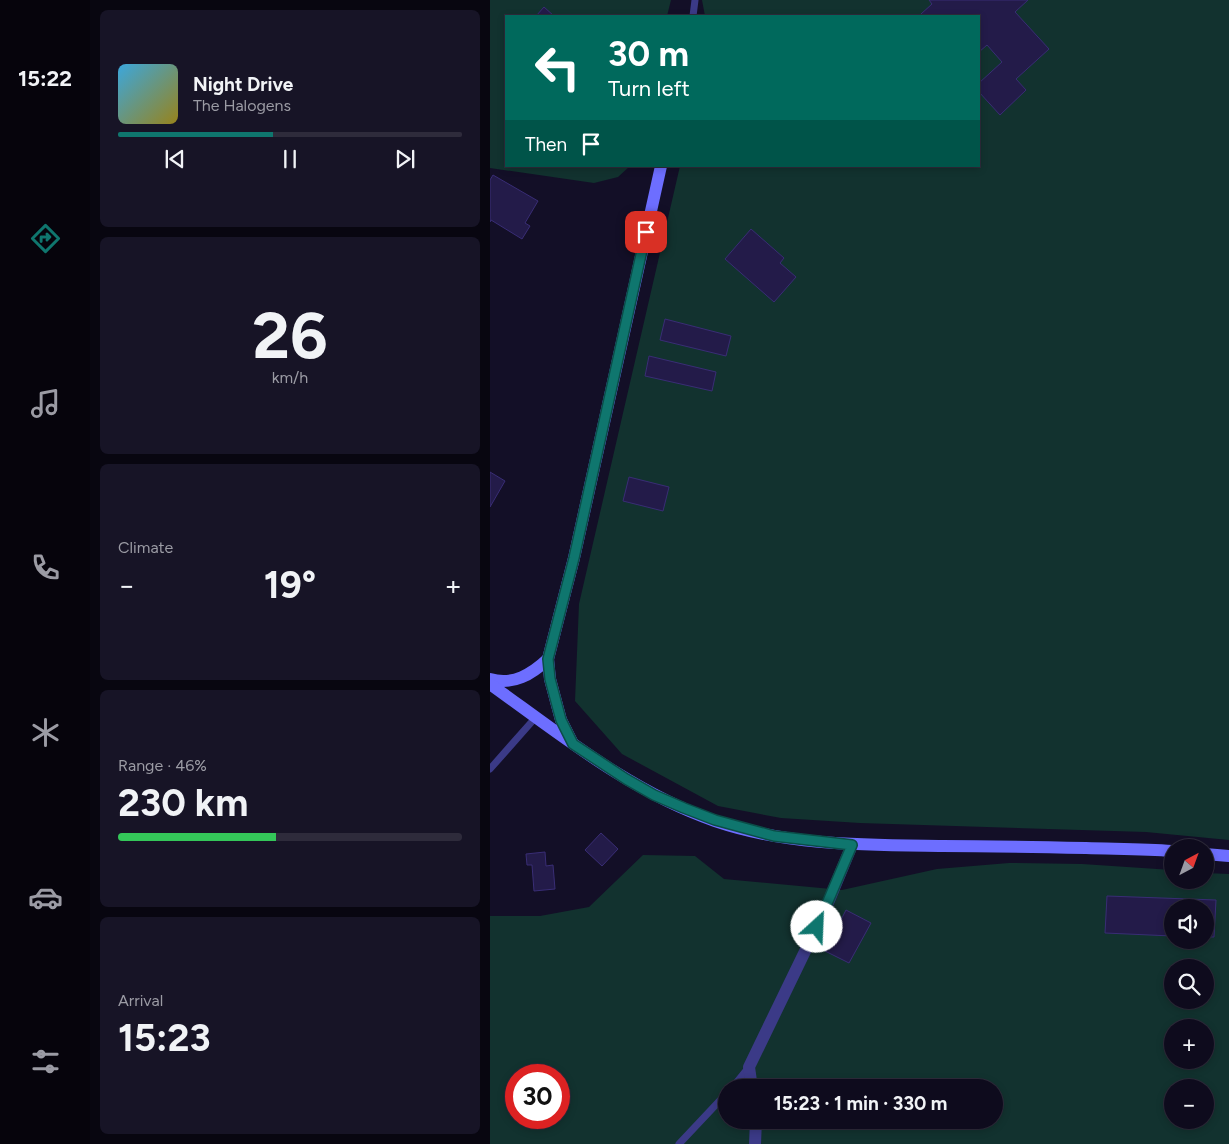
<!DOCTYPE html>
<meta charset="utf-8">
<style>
:root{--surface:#0e0b1d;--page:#171426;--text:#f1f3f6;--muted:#9b9ba4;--line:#2e2b3b;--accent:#0f766e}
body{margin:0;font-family:Figtree,sans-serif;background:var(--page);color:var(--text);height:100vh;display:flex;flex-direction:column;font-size:19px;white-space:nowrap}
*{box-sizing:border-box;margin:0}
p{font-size:16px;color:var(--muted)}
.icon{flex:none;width:28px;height:28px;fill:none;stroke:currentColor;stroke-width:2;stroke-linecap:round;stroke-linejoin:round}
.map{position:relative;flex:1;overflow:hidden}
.sheet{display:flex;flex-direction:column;gap:10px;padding:10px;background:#080610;width:400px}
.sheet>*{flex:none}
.top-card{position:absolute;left:15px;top:15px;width:475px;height:152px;border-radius:0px;box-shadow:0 2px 8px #0003,0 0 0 1px var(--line);background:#00695c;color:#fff;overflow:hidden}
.needle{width:32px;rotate:41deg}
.tools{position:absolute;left:674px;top:839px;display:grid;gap:10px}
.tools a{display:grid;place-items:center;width:50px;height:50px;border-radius:50%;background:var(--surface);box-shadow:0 2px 8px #0003,0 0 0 1px var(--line);font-size:25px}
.speed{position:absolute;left:15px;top:1064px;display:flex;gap:10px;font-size:25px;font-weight:700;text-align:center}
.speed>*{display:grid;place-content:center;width:65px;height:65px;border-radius:50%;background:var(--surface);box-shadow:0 2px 8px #0003,0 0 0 1px var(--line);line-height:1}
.speed .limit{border:8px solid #d22;background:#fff;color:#111}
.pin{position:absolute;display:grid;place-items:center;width:42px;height:42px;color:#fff;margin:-21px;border-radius:10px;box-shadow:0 2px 8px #0006}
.me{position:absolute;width:55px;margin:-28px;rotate:25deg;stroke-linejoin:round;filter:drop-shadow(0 0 4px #0008)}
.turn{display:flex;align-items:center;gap:18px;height:105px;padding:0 20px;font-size:22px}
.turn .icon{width:65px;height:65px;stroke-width:2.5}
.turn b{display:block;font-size:35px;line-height:42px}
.then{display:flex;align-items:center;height:48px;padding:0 20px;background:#0003;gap:10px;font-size:19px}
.big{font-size:38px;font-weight:700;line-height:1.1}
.sheet .widget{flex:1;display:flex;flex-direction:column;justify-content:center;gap:8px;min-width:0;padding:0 18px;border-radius:8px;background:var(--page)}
.sheet .dial{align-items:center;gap:0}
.dial b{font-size:65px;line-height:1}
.song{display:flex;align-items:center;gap:15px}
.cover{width:60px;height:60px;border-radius:8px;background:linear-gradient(135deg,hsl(200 70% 55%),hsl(50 70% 35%))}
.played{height:5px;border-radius:2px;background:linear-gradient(90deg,var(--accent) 45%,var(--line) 45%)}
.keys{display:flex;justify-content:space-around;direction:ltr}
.heat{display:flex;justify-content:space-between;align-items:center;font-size:28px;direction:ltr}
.charge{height:8px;border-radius:4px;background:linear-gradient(90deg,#34c759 46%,var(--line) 0)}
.trip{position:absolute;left:228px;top:1079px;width:285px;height:50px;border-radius:25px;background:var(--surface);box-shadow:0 2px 8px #0003,0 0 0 1px var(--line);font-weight:700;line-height:50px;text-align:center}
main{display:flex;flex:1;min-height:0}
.tabs{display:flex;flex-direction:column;width:90px;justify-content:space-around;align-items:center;background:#06040c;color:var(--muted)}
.tabs .icon{width:35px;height:35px}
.tabs .current{color:var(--accent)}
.tabs b{font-size:22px;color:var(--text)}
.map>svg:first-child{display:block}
.green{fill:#12322f;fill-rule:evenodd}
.building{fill:#231b49;stroke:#392d75}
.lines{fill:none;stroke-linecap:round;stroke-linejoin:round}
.lane{stroke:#3b3a87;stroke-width:7}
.street{stroke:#3b3a87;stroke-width:12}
.secondary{stroke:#6d6eff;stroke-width:12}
.route-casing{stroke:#0a4d48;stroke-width:12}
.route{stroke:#0f766e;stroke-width:9}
</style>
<main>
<nav class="tabs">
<b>15:22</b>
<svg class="icon current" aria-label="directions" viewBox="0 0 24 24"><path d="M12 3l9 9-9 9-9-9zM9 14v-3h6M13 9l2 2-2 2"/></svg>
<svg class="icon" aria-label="music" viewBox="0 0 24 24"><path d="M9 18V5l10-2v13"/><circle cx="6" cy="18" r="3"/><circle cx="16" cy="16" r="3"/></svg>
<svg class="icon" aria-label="phone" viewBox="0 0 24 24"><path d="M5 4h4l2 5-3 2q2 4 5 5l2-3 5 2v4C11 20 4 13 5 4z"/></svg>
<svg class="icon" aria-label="climate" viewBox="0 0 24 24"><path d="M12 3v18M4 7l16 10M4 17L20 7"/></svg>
<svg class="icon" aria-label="car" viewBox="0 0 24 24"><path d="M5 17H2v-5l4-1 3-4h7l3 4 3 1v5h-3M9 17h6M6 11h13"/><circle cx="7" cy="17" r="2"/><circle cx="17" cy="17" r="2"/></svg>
<svg class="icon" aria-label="filters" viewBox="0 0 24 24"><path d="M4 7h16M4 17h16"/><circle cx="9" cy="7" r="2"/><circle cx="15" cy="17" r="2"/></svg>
</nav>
<section class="sheet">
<div class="widget">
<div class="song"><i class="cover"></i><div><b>Night Drive</b><p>The Halogens</p></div></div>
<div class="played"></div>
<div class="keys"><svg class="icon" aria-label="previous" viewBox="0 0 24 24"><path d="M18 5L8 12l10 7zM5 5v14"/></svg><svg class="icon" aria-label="pause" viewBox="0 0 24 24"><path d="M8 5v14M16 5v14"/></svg><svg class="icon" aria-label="next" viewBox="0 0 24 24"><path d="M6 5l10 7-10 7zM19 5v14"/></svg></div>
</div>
<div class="widget dial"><b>26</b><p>km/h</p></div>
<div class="widget"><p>Climate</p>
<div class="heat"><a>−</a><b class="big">19°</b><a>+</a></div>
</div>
<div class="widget"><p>Range · 46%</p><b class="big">230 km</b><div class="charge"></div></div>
<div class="widget"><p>Arrival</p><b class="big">15:23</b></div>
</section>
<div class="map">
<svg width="739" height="1144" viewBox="0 0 739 1144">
<rect width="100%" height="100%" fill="#130f27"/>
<!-- green -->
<g class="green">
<polygon points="0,0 181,0 177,16 16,16 16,166 140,166 128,177 104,183 0,168"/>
<polygon points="212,0 739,0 739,840 656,832 370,823 291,818 228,806 132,754 85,701 89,604 190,166 489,166 489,16 215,16"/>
<path d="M 153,855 L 205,856 L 234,879 L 352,890 L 447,869 L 519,863 L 592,864 L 682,870 L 682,880 L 715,880 L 715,873 L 739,874 L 739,1144 L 0,1144 L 0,916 L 50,916 L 99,907 ZM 682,908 L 715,908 L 715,940 L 682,940 ZM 682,968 L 715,968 L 715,1000 L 682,1000 ZM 682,1028 L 715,1028 L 715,1060 L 682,1060 ZM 26,1075 L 69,1075 L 69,1118 L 26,1118 ZM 236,1088 L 504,1088 L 504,1120 L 236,1120 ZM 682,1088 L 715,1088 L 715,1120 L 682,1120 Z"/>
</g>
<!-- building -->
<g class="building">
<polygon points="439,0 538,0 525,12 559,49 526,79 536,90 510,115 489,92 489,83 512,62 497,45 489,52 489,16 433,16 431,14 442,4"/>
<polygon points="54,7 64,16 46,16"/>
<polygon points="3,175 48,201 35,223 40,226 32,239 1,220 0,222 0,180"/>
<polygon points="261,229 294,258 290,263 306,277 284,302 235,259"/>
<polygon points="175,319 241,336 236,356 170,340"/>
<polygon points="159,356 226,372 222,391 155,376"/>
<polygon points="0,472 15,481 0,507"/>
<polygon points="139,477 179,487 173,511 133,501"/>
<polygon points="111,833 128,849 112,866 95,850"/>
<polygon points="55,852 56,866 63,865 65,889 44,891 42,865 37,865 36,854"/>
<polygon points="617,896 726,900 724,937 715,937 715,908 682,908 682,936 615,933"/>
<polygon points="356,910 381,923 359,963 335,951"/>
<polygon points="299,1120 339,1120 338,1126"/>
</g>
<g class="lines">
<!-- lane -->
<g class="lane">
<polyline points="203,16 205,0"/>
<polyline points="0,769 46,717"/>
<polyline points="242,1088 259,1067"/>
<polyline points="189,1144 236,1094"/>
</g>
<!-- street -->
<g class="street">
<polyline points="262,1088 259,1067 335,910 362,845"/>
<polyline points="265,1144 266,1120"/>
</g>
<!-- secondary -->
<g class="secondary">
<path d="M 0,679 C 23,686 42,674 58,659"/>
<path d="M 0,684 C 71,735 141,792 225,821 C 298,846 375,845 452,846 C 500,846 548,847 596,848 C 625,849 654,849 682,851"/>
<polyline points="82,742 71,720 60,679 58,659 84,558 171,166"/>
<polyline points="715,854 739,856"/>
</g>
</g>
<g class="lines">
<!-- route casing -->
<g class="route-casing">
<polyline id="route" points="156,232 84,558 58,659 60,679 71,720 83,744 136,779 164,795 194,808 225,820 284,836 362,845 327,927"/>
</g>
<!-- route -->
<use href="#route" class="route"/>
</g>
</svg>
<div class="tools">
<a><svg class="needle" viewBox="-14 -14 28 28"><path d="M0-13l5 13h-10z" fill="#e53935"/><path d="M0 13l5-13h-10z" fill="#9b9ba4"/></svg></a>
<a><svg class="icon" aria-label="sound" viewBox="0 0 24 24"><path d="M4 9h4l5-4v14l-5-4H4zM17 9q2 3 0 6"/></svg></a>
<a><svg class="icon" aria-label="search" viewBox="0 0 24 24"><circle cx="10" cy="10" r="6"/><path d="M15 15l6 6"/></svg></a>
<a>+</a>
<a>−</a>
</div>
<div class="speed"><div class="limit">30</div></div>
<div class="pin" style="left:156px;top:232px;background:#d93025"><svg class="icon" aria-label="arrive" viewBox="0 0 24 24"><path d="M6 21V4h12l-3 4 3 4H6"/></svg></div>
<svg class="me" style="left:327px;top:927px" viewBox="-20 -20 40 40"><circle r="19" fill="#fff"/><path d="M0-13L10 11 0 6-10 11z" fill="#0f766e"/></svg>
<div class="trip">15:23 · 1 min · 330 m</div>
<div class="top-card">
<div class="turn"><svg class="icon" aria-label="left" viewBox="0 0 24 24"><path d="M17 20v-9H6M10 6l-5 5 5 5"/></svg><div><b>30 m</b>Turn left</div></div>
<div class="then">Then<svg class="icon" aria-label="arrive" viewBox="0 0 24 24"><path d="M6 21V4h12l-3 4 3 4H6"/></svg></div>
</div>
</div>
</main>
